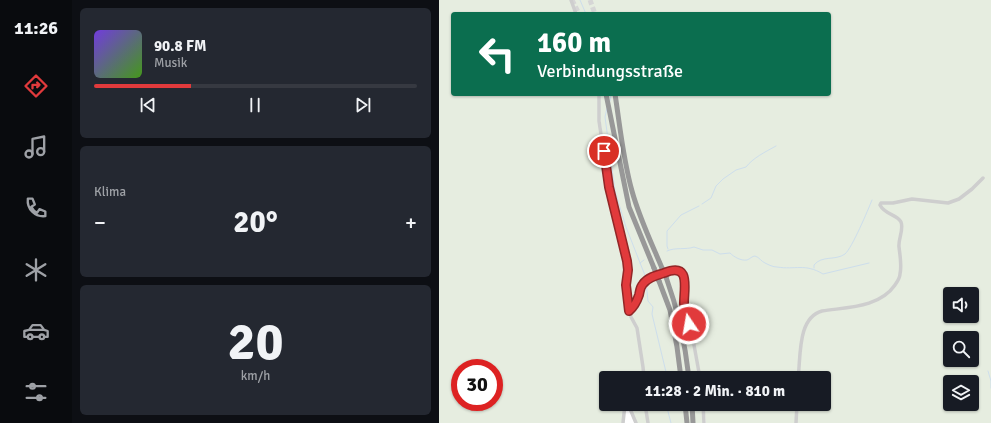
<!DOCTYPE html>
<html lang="de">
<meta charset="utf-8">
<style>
:root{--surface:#171b24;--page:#242831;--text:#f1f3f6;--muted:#9ea1a6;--line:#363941;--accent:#e13a3c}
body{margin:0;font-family:Signika,sans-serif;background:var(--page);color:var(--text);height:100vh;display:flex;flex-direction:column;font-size:15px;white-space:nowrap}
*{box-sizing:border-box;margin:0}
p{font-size:13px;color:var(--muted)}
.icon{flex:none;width:22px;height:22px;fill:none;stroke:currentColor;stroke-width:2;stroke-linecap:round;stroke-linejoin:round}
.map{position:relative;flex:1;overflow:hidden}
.sheet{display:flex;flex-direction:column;gap:8px;padding:8px;background:#0d0f14;width:367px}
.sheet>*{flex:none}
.banner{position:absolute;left:12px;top:12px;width:380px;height:84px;border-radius:4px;box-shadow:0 1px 3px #0004;background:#0b6e4f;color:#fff;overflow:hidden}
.fabs{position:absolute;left:504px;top:287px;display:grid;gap:8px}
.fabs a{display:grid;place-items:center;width:36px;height:36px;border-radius:4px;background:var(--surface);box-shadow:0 1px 3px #0004;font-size:20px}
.speed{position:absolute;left:12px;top:359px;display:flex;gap:8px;font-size:20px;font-weight:700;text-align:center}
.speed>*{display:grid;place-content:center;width:52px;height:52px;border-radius:50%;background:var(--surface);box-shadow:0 1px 3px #0004;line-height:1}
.speed .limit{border:6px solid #d22;background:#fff;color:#111}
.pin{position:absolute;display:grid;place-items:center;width:34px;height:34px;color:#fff;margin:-17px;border:2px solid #fff;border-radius:50%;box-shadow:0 1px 4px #0007}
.me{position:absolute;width:44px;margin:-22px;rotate:348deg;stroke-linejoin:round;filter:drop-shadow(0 0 3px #0008)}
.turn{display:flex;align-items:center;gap:14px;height:84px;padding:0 20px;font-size:18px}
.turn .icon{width:52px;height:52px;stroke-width:2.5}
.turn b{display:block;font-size:28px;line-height:34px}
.big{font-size:30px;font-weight:700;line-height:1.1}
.sheet .card{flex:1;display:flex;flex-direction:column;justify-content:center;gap:6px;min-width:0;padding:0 14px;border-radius:6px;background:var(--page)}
.sheet .dial{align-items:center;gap:0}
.dial b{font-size:52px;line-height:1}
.song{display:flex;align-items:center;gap:12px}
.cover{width:48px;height:48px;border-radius:6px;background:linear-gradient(135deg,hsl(260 70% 55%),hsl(100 70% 35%))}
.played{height:4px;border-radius:2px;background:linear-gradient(90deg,var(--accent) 30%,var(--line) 30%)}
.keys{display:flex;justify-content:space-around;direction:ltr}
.heat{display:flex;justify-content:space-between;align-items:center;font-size:22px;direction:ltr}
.trip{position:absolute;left:160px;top:371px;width:232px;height:40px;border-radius:4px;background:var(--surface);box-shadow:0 1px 3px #0004;font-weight:700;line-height:40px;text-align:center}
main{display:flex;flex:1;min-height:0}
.tab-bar{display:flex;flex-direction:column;width:72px;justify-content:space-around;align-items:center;background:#090b0e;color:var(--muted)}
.tab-bar .icon{width:28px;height:28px}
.tab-bar .active{color:var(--accent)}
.tab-bar b{font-size:18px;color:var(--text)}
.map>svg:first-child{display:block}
.green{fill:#e6ede0;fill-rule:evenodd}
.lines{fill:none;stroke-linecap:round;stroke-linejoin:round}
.stream{stroke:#cddeec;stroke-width:1}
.highway-tunnel{stroke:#d6d6d6;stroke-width:5;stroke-dasharray:5 2.5;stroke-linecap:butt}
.minor{stroke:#cecece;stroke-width:3.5}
.highway{stroke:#989898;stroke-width:5}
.highway-bridge{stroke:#989898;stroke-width:5}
.route-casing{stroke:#922627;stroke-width:10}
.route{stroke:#e13a3c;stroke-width:7}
</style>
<main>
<nav class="tab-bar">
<b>11:26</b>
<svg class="icon active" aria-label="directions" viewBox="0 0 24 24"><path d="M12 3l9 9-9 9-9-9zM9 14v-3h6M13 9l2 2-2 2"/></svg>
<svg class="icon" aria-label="music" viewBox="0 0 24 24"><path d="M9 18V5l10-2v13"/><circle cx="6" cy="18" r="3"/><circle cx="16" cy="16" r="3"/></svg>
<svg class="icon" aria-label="phone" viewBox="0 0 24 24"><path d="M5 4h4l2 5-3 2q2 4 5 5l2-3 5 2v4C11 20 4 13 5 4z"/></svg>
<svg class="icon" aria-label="climate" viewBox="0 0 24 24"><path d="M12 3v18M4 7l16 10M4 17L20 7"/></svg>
<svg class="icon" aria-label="car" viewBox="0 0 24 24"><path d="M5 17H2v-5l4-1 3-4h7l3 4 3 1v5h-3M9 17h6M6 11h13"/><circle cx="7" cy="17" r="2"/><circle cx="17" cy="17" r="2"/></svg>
<svg class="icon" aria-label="filters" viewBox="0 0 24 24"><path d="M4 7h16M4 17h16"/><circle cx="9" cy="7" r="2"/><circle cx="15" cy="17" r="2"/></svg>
</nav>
<section class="sheet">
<div class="card">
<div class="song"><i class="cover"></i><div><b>90.8 FM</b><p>Musik</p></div></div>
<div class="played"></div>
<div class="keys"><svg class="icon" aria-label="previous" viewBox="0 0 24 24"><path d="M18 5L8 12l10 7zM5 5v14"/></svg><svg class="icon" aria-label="pause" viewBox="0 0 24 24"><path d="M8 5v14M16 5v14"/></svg><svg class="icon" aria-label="next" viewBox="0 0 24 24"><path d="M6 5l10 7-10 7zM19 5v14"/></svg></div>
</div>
<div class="card"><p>Klima</p>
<div class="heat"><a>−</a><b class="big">20°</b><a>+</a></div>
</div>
<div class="card dial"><b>20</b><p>km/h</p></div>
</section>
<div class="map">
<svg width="552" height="423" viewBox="0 0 552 423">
<rect width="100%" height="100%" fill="#fff"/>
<!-- green -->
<g class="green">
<path d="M 0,0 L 131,0 L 136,14 L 14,14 L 14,94 L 159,94 L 159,117 L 167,176 L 171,195 L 179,224 L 189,266 L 190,264 L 183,232 L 173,193 L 167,155 L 168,153 L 173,152 L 172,148 L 166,148 L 165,144 L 161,118 L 161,94 L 390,94 L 390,14 L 138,14 L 133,0 L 552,0 L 552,423 L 267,423 L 265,404 L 385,404 L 385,378 L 262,378 L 253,334 L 252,336 L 260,378 L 167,378 L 167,404 L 185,404 L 183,423 L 0,423 ZM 511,294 L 533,294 L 533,316 L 511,316 ZM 511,338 L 533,338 L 533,360 L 511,360 ZM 21,368 L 55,368 L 55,402 L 21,402 ZM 511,382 L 533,382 L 533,404 L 511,404 Z"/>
<polygon points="190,404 263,404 264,423 197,423"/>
</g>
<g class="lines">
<!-- stream -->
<g class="stream">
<polyline points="141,0 147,14"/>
<polyline points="171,101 172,94"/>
<polyline points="168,108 166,117 176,191 187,227 207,278"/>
<path d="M 263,204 L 272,198 L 277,186 L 284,179 L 297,170 L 307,167 C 314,158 326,152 337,146"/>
<polyline points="229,249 228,246 228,231 242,215 260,206"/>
<path d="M 228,251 C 236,247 247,250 255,247 L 264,250 L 273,250 L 281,254 L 291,253 C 295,257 302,261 308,260 C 311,259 313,256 316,256 C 320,257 323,262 326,263 C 330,265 334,267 338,267 C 356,270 366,263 384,274 L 430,263"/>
<polyline points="201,263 205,260"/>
<path d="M 375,268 L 375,265 C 383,255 396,261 406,254 C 413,248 429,210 433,200"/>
<polyline points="207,282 209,301 214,307 213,314 227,372 226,378"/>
<polyline points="549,371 552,381 552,388"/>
<polyline points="227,404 232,423"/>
</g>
<!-- highway-tunnel -->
<g class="highway-tunnel">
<polyline points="133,0 140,14"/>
<polyline points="151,0 156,14"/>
</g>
<!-- minor -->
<g class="minor">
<polyline points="132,0 137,14"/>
<polyline points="160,94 160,121 170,187 189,261 189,270 187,285 189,304 192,317 198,328 204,367 205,378"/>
<path d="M 190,311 C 195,307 199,301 200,295 C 201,292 201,288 202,285 C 205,279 230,269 237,270 C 240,270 240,270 243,272 L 246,282 L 246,311 L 255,345 L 261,378"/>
<path d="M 359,378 C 362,357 358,318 383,311 C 408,307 440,308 456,285 C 458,282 461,278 461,274 C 463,265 461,256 460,247 C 459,239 465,230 462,222 C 458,214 446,215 441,205 L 442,203 L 454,203 L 473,199 L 509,203 L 520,199 L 533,189 L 544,178"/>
<polyline points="189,404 197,423"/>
<polyline points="206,404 209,423"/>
<polyline points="264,404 265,423"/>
<polyline points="184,423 186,404"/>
<polyline points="357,423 358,404"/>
</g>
<!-- highway -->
<g class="highway">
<polyline points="167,94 190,207 215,268"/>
<path d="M 176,94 C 181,126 184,159 193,191 C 200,217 212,242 223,268"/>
<path d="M 227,277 C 239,310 246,343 250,378"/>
<polyline points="220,281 231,310 238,347 242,378"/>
<polyline points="246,404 248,423"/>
<polyline points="253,404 254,423"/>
</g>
<!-- highway-bridge -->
<g class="highway-bridge">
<polyline points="215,268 220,281"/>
<polyline points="223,268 227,277"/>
</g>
</g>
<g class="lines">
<!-- route casing -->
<g class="route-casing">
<path id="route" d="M 165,151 L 170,187 L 188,261 L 189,270 L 187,285 L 190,311 C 195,307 198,301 200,295 C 201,291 201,287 204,284 C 209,277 218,275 225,273 C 252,262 245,287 245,303 C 245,310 248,317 250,324"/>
</g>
<!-- route -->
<use href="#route" class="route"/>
</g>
</svg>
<div class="fabs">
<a><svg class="icon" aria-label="sound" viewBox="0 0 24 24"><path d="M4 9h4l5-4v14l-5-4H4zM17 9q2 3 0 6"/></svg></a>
<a><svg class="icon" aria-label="search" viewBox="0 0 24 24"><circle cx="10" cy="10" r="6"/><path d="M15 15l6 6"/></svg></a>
<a><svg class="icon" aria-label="layers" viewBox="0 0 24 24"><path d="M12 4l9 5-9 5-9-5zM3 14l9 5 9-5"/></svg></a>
</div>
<div class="speed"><div class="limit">30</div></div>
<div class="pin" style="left:165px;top:151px;background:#d93025"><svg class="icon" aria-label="arrive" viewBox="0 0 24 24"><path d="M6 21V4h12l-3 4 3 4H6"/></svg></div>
<svg class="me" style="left:250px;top:324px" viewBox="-20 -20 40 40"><circle r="17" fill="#e13a3c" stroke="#fff" stroke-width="3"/><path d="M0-11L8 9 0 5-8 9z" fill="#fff"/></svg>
<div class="trip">11:28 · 2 Min. · 810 m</div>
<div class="banner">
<div class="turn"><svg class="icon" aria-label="left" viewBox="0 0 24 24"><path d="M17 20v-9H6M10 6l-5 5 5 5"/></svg><div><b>160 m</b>Verbindungsstraße</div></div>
</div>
</div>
</main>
